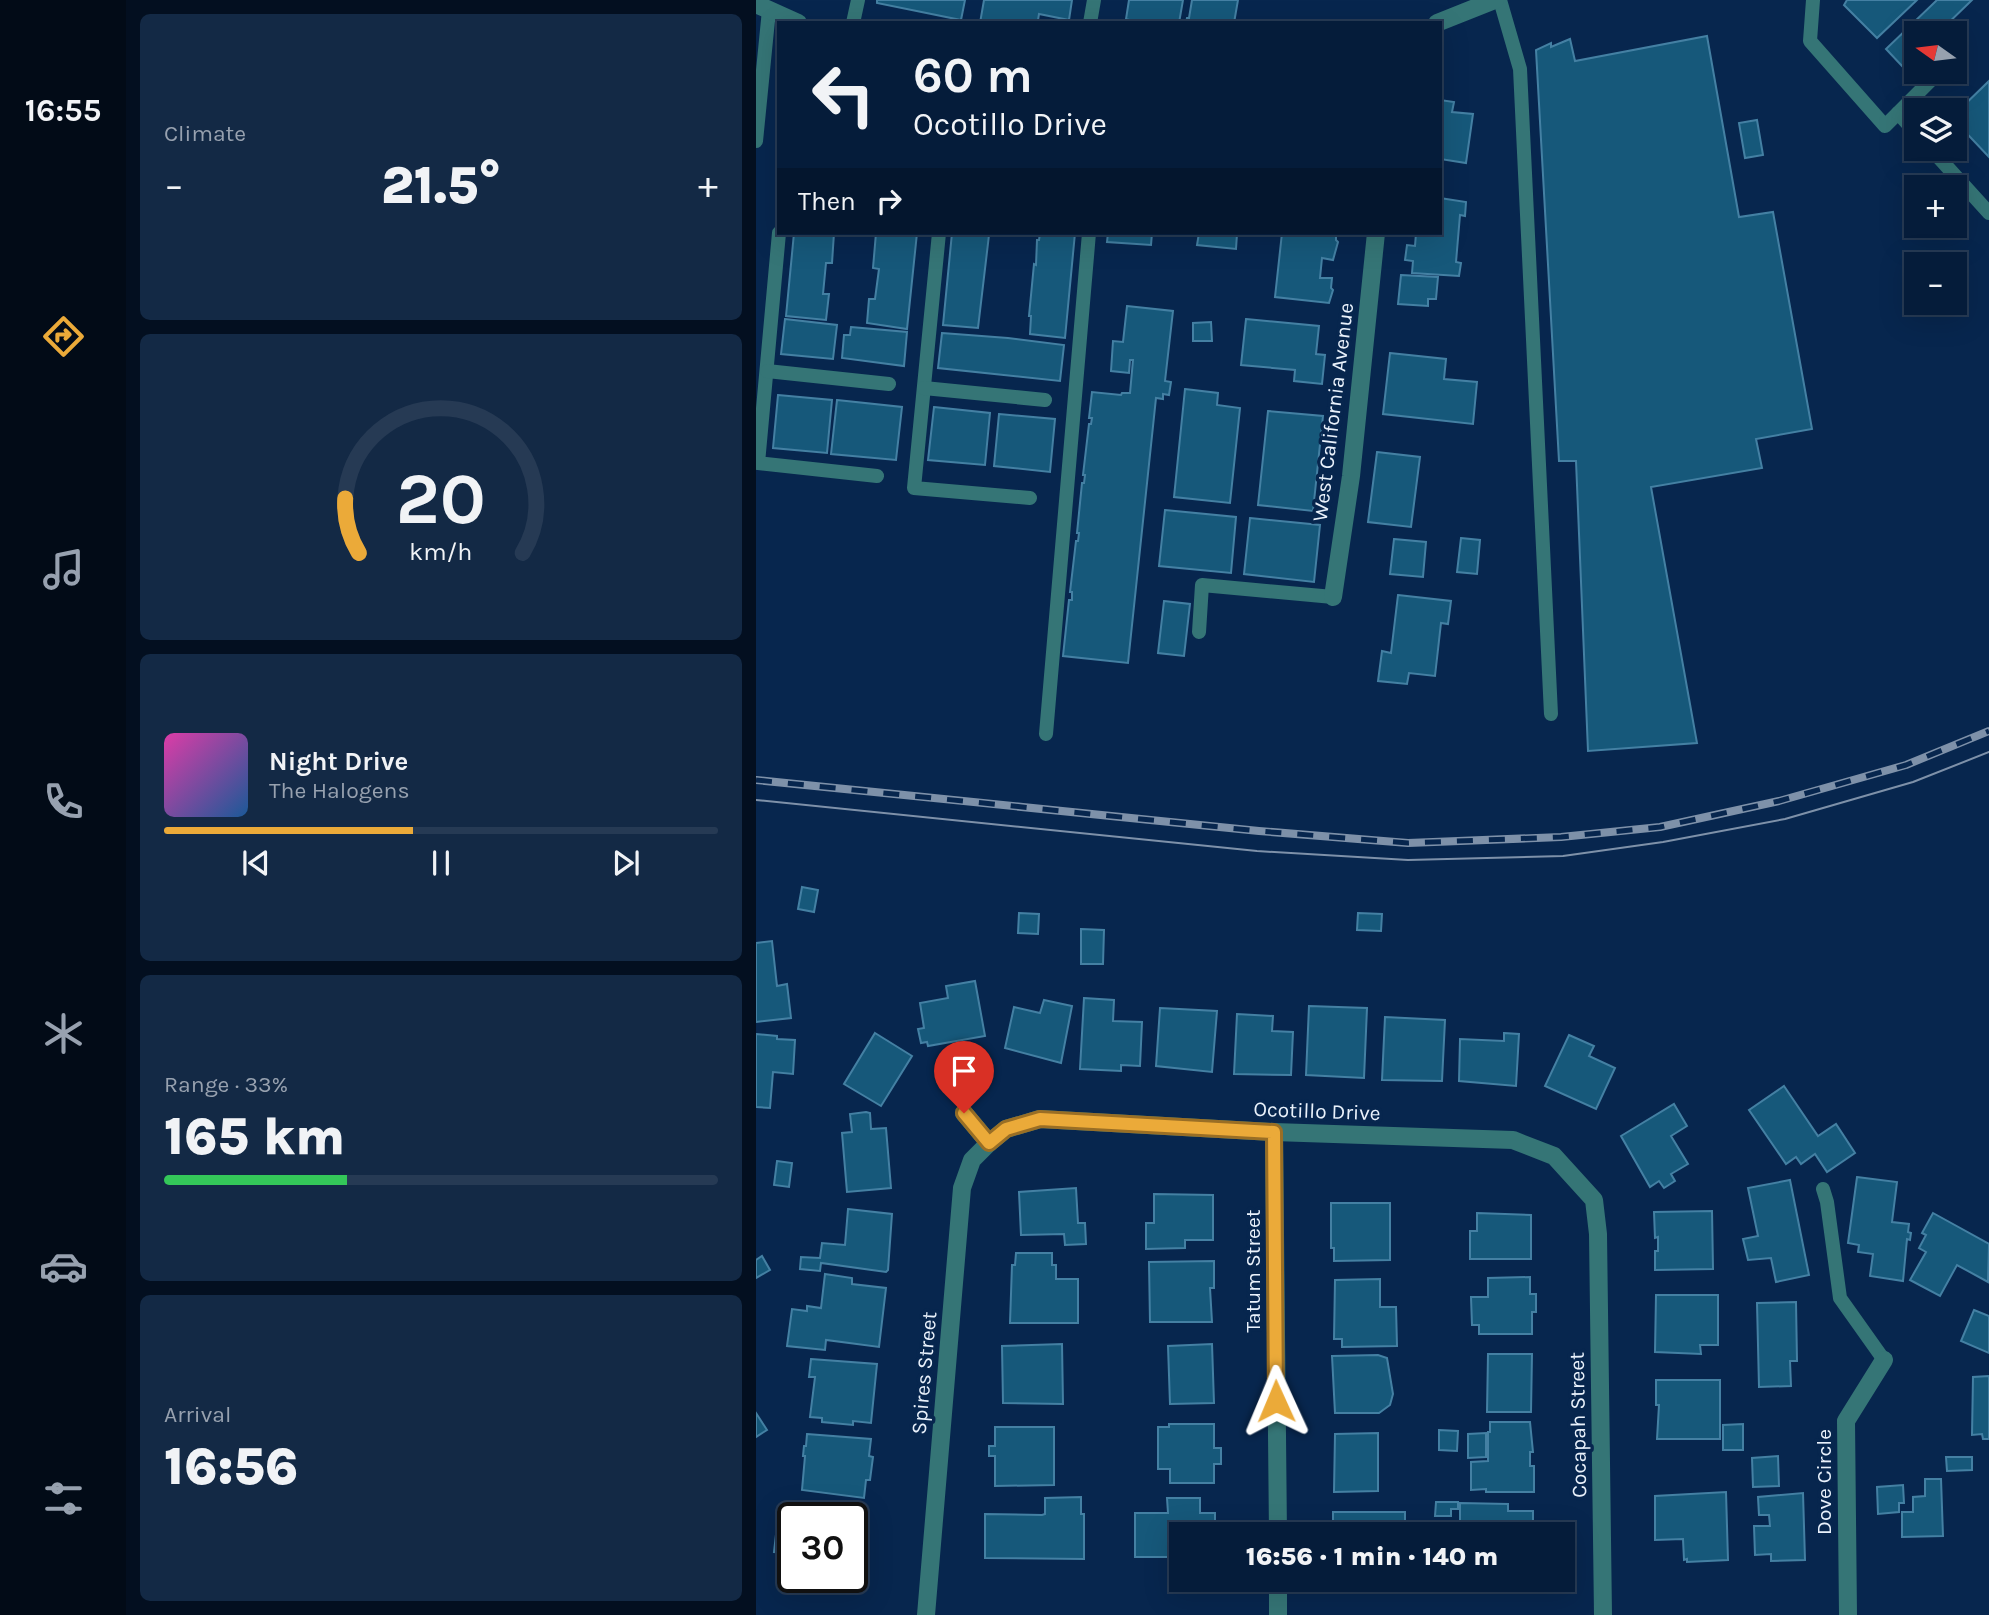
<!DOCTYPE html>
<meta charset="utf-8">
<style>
:root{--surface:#051c3a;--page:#132945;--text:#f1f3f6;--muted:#97a1af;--line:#263a54;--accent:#ebaa39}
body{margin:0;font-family:Karla,sans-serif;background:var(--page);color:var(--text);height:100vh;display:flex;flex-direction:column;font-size:26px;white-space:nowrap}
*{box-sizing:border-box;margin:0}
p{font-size:23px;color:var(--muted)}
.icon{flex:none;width:38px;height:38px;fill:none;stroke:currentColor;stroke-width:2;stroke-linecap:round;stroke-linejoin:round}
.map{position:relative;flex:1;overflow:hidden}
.side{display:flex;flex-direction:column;gap:14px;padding:14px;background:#030f20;width:630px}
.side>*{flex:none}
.guide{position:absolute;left:21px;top:21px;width:665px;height:214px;border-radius:0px;box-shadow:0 7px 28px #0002,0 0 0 2px var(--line);background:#051c3a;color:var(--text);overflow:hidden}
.needle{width:46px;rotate:284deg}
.buttons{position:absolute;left:1148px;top:21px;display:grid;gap:14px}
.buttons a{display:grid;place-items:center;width:63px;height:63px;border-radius:0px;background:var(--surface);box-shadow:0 7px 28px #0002,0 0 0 2px var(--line);font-size:35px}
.speed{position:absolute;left:21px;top:1502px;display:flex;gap:14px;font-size:35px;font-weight:700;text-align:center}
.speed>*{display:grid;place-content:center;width:91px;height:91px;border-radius:50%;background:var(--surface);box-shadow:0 7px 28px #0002,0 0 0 2px var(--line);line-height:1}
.speed .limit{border:4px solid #111;border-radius:10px;background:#fff;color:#111}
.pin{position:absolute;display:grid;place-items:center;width:60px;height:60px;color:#fff;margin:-72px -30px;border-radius:50% 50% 50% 0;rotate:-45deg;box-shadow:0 0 7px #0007}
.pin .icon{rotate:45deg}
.me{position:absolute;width:77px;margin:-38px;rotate:359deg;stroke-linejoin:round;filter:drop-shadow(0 0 5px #0008)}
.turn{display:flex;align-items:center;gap:24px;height:147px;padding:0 21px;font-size:32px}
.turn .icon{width:91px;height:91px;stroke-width:2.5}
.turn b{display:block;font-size:49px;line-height:60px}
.then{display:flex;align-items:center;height:66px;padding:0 21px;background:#0003;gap:14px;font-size:26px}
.big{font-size:52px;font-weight:800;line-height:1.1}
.side .card{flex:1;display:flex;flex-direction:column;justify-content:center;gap:10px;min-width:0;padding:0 24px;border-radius:10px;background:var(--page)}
.side .dial{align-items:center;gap:0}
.dial svg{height:182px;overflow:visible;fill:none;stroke:var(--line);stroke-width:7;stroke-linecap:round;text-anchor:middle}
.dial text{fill:var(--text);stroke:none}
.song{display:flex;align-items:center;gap:21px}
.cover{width:84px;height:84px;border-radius:10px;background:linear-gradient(135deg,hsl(320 70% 55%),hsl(210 70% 35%))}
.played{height:7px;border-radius:4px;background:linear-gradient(90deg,var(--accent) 45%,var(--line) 45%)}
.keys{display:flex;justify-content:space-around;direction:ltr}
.heat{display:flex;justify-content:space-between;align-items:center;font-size:38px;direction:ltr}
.charge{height:10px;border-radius:5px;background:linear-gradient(90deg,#34c759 33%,var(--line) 0)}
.trip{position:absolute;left:413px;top:1522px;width:406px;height:70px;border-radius:0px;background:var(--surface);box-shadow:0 7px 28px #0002,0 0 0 2px var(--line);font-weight:800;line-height:70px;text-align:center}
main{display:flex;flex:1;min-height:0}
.tabs{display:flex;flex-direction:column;width:126px;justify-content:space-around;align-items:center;background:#020b17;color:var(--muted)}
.tabs .icon{width:49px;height:49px}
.tabs .active{color:var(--accent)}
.tabs b{font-size:32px;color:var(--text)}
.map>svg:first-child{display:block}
.building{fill:#16587a;stroke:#4480a3;stroke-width:2}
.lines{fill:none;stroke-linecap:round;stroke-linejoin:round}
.service{stroke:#357576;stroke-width:14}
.minor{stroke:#357576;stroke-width:18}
.tertiary{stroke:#357576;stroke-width:18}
.tram{stroke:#7e91a9;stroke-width:2}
.rail-casing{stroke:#7e91a9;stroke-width:8}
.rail{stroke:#07264e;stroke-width:5;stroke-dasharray:16;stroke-linecap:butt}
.route-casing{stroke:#996e25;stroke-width:18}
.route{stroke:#ebaa39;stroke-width:12}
.labels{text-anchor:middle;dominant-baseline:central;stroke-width:7;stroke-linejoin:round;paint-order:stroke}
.street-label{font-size:21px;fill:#e9f1fb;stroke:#07264e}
</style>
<main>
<nav class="tabs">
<b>16:55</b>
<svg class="icon active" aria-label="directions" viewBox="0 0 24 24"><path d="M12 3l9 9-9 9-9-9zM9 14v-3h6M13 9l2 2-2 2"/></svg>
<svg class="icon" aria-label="music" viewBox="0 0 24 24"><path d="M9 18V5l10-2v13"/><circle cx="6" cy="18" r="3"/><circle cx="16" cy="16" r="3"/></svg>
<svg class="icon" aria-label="phone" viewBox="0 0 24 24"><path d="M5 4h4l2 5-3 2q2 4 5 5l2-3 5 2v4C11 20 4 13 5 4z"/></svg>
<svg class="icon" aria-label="climate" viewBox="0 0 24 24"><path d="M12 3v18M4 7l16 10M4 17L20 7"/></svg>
<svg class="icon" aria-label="car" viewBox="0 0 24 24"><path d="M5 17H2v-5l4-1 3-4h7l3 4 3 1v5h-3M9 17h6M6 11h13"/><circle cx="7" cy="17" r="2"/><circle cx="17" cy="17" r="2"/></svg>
<svg class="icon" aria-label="filters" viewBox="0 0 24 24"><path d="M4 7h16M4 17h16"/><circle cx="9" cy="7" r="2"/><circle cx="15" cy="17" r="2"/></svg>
</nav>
<section class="side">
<div class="card"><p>Climate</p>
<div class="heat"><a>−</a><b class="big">21.5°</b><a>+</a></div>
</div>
<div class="card dial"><svg viewBox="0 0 100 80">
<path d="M14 69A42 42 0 1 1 86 69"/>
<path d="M14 69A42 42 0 0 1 8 45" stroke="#ebaa39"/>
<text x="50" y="56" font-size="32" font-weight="700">20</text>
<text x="50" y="72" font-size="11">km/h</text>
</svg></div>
<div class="card">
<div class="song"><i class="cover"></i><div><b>Night Drive</b><p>The Halogens</p></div></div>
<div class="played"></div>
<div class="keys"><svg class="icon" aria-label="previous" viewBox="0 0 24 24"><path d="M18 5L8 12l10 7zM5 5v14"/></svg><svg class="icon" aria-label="pause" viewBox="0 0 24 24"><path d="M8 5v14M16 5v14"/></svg><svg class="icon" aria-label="next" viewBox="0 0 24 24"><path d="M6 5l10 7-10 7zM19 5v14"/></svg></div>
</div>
<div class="card"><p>Range · 33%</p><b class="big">165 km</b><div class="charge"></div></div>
<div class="card"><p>Arrival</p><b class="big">16:56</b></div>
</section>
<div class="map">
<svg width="1233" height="1615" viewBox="0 0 1233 1615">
<rect width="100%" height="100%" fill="#07264e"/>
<!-- building -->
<g class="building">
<polygon points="121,0 209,0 205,20 121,3"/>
<polygon points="228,0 316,0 313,20 283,14 282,20 294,23 224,23"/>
<polygon points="373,0 427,0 423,23 383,23 370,19"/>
<polygon points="436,0 482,0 478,23 430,23 431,18 433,18"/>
<polygon points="1091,0 1161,0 1121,38 1088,5"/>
<polygon points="1181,0 1216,0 1182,33 1160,33 1160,54 1147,67 1130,49"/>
<polygon points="951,36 983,217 1017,212 1056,429 1000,439 1006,468 895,487 941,743 832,751 820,461 803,461 780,50 795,43 795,47 814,39 819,61"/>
<polygon points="1233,81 1233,157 1199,121 1199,114"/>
<polygon points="684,100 698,102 696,112 717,114 710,163 684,159"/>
<polygon points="1001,120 1007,155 989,158 983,123"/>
<polygon points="684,198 710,202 709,216 704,215 700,262 705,263 703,276 656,273 657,261 649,260 651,245 659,246 660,233 684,233"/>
<polygon points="38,233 78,233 76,263 70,263 67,294 73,294 70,320 30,316"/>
<polygon points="120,233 161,233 151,329 111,323 113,299 119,299 123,269 117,268"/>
<polygon points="196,233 232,233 233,235 222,328 187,325"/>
<polygon points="284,233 319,233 309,338 274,334 275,316 273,316 278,264 280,265 281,240 283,240"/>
<polygon points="352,233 396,233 395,245 351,242"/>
<polygon points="443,233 493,233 493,235 481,234 480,249 441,245"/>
<polygon points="526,233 580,236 580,240 582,242 577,260 566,258 564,278 576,278 575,288 577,290 573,303 519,297"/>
<polygon points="645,275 682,277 680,299 672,299 672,306 642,304"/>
<polygon points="371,306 417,311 409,381 415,382 413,395 407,394 407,399 400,398 372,663 307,656 313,600 316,600 316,592 314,592 320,541 322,541 323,533 321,533 326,483 328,483 329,475 327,475 333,424 335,424 336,418 333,418 336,392 365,395 366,393 374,393 377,360 374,360 373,373 355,371 357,341 367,342"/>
<polygon points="29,319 81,325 77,359 25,354"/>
<polygon points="490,319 563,326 560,354 569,355 566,384 538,381 539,370 485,365"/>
<polygon points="455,322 456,341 437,341 437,323"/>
<polygon points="95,327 151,332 148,366 86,358 88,335 94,335"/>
<polygon points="186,333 252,338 308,345 304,381 182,368"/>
<polygon points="634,353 690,359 688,379 721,382 717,424 627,414"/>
<polygon points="429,389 462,393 461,405 484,408 474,503 418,497"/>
<polygon points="22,395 76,400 71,453 17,448"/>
<polygon points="81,400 146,407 140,460 75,454"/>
<polygon points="178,407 234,413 229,465 172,460"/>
<polygon points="512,411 567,416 557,511 502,505"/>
<polygon points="243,414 299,419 294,472 238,466"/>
<polygon points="621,452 664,457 655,527 612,522"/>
<polygon points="409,510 480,517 475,573 403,566"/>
<polygon points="494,518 564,525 558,582 488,574"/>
<polygon points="705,538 724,540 721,574 701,572"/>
<polygon points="638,539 670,542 667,577 634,574"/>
<polygon points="642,595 695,601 692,624 685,623 679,676 653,673 651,684 622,681 626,651 635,653"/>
<polygon points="408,601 434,604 428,656 402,653"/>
<polygon points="46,887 62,890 58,912 42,909"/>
<polygon points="263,913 283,914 282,934 262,933"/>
<polygon points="602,913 626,914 625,931 601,930"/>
<polygon points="325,929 348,930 347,964 325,964"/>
<polygon points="16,941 21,986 31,984 35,1018 0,1022 0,943"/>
<polygon points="219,981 229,1036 172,1046 171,1042 165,1043 162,1029 168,1028 164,1003 192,998 190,986"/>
<polygon points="328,998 358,1000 357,1021 386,1022 384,1066 365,1065 365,1071 324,1069"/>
<polygon points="288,1000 316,1006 305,1063 249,1048 258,1007 284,1013"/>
<polygon points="553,1006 611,1008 608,1078 550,1075"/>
<polygon points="404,1008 461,1011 456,1072 400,1066"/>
<polygon points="481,1014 517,1016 516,1031 537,1032 535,1075 478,1074"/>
<polygon points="629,1017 689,1020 686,1081 626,1080"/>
<polygon points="119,1033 156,1056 125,1106 88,1084"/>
<polygon points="748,1033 763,1034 760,1086 703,1081 704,1039 748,1041"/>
<polygon points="0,1034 21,1036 21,1039 39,1040 37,1074 17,1072 14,1108 0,1107"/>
<polygon points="813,1035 838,1046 833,1056 859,1068 840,1109 789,1086"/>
<polygon points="1028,1086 1062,1136 1080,1124 1099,1153 1071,1172 1059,1154 1045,1164 1040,1157 1030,1164 993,1110"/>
<polygon points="918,1104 931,1126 915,1136 932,1164 915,1174 919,1181 908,1188 903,1181 894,1187 865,1136"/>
<polygon points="110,1112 114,1113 115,1129 130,1128 135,1188 91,1192 86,1133 96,1132 94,1114"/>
<polygon points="21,1161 36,1163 33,1187 18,1185"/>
<polygon points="1101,1177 1141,1182 1136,1222 1153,1224 1152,1232 1155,1233 1154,1240 1151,1239 1147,1281 1114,1276 1117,1254 1102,1252 1103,1245 1092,1243"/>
<polygon points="1034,1180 1053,1275 1020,1282 1015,1258 992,1260 987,1239 1002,1236 992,1188"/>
<polygon points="320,1188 322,1223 329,1223 330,1244 309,1245 308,1234 265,1235 263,1192"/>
<polygon points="398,1194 457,1195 457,1240 429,1240 429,1248 390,1249 390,1223 398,1223"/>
<polygon points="575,1203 634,1203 634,1260 578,1261 578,1248 575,1248"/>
<polygon points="92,1209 136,1214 132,1270 130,1272 65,1263 64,1271 44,1269 45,1257 64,1258 66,1243 89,1245"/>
<polygon points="956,1211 957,1269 899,1270 899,1251 902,1251 902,1237 899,1238 898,1212"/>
<polygon points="721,1213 775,1215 775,1259 714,1259 714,1231 721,1231"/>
<polygon points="1177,1213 1233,1244 1232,1282 1201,1265 1184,1296 1154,1280 1170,1252 1163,1248 1170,1235 1166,1233"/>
<polygon points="260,1253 296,1253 296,1265 300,1265 300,1279 322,1279 322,1323 254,1323 256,1265 259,1265"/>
<polygon points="6,1256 14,1270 0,1278 0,1260"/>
<polygon points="458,1261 458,1288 454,1288 456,1322 394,1322 393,1262"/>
<polygon points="69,1274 96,1278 96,1284 130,1288 123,1347 70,1340 69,1350 31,1346 36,1309 51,1311 51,1306 65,1308"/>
<polygon points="774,1277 774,1294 780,1294 780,1312 776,1312 776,1334 723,1334 723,1325 716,1325 715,1297 732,1297 732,1278"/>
<polygon points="624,1279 624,1307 640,1307 641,1346 586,1347 586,1339 578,1339 579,1280"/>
<polygon points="900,1295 962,1295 962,1345 944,1345 945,1354 899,1352"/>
<polygon points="1040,1302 1041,1361 1034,1361 1035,1386 1003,1387 1001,1303"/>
<polygon points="1218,1310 1233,1316 1233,1353 1205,1341"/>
<polygon points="306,1344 307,1404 247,1403 246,1346"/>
<polygon points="456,1344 458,1403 414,1404 412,1346"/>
<polygon points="732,1354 776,1354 775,1412 731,1412"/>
<polygon points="576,1356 622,1355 631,1358 637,1394 634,1405 623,1413 579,1413"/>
<polygon points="55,1359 121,1364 115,1423 97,1421 97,1425 66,1422 66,1418 54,1417 59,1377 53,1377"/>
<polygon points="1233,1376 1233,1439 1227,1439 1226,1434 1216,1435 1217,1377"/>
<polygon points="900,1380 964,1380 964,1439 901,1439 903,1405 900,1405"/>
<polygon points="0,1413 11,1430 0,1437"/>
<polygon points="734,1422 774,1422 777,1452 774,1452 774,1466 778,1466 778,1492 730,1492 730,1489 715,1490 715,1462 732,1461 732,1432 734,1432"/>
<polygon points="413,1424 458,1424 458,1448 465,1448 465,1464 458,1464 458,1483 414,1483 414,1469 402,1469 402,1427 413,1427"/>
<polygon points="987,1424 987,1450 967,1450 967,1425"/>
<polygon points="239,1427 298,1427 298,1485 239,1486 239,1456 233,1456 233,1446 239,1446"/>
<polygon points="683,1430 702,1431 701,1451 683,1450"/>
<polygon points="622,1433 622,1491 578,1492 579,1434"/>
<polygon points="730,1433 730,1457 712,1458 712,1434"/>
<polygon points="51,1434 115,1439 113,1456 117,1457 114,1480 110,1480 108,1498 46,1490 49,1456 47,1456 48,1446 50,1446"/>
<polygon points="1022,1456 1023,1486 997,1487 996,1458"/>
<polygon points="1190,1457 1216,1457 1216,1470 1191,1471"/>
<polygon points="1169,1479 1185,1479 1187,1536 1146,1537 1146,1512 1157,1512 1157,1497 1169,1496"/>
<polygon points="1147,1485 1148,1503 1143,1503 1143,1512 1122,1514 1121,1487"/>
<polygon points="970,1492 972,1560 931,1562 931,1559 928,1560 927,1539 899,1540 899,1496"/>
<polygon points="1047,1493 1049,1560 1015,1561 1015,1554 999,1555 998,1526 1014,1526 1013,1515 1003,1515 1002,1497"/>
<polygon points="325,1497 325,1514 328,1514 328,1559 229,1558 229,1514 286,1515 289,1514 289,1498"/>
<polygon points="411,1498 444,1498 444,1513 459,1513 459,1535 425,1535 425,1557 379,1557 379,1513 412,1513"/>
<polygon points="680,1502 702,1502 702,1509 695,1509 695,1516 679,1516"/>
<polygon points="704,1503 752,1504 752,1511 777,1511 777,1535 704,1535"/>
<polygon points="23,1508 107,1516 103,1560 96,1559 96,1517 37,1517 37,1553 18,1552"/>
<rect x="577" y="1512" width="72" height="23"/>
</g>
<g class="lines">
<!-- service -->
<g class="service">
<polyline points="744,0 764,69 795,714"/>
<polyline points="1057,0 1054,41 1129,126 1183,72"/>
<polyline points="97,23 102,0"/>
<polyline points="334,23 338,0"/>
<polyline points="1199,56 1205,50"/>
<polyline points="1142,113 1160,133"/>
<polyline points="0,141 13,10"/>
<polyline points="1175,149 1233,213"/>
<polyline points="23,233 2,463 121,476"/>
<polyline points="183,233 158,488 274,498"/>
<polyline points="11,371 133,384"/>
<polyline points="168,388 289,400"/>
<polyline points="443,632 446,585 577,597"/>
<polyline points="290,734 333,233"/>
<polyline points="1067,1189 1071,1202 1084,1298 1128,1360"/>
</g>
<!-- minor -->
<g class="minor">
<polyline points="577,597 595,476 620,233"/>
<polyline points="208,1113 233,1143"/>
<polyline points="518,1132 522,1535"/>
<polyline points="522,1580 522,1615"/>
<polyline points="170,1615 206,1188 216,1160 233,1143 250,1129 284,1119 518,1132 757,1140 798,1156 838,1200 842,1234 847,1615"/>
<polyline points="1092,1615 1090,1421 1128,1360"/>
</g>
<!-- tertiary -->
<g class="tertiary">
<polyline points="0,4 42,23"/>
<polyline points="681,23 739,0"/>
</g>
<!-- tram -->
<polyline class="tram" points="0,800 501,851 652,860 807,856 907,842 1029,819 1157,782 1233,752"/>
<!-- rail casing -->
<g class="rail-casing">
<polyline id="rail" points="0,780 503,831 652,843 805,837 904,827 1023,801 1150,765 1233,731"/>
</g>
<!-- rail -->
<use href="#rail" class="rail"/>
</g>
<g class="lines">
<!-- route casing -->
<g class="route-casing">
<polyline id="route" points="208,1113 233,1143 250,1129 284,1119 518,1132 520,1401"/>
</g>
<!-- route -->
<use href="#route" class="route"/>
</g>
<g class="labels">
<!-- street labels -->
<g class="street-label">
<text transform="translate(577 412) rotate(-83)">West California Avenue</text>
<text transform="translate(561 1111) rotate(2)">Ocotillo Drive</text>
<text transform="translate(497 1271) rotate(-90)">Tatum Street</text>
<text transform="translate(168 1373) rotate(-85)">Spires Street</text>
<text transform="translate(822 1425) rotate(-91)">Cocapah Street</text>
<text transform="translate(1068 1482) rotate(-90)">Dove Circle</text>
</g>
</g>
</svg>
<div class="buttons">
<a><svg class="needle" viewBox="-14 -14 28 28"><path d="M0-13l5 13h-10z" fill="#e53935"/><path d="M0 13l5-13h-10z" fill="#97a1af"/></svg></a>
<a><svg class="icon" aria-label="layers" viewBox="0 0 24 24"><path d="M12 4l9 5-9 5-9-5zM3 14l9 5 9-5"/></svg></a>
<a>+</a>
<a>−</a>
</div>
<div class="speed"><div class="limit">30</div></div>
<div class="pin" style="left:208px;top:1113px;background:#d93025"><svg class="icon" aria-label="arrive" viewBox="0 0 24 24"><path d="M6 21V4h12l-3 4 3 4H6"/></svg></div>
<svg class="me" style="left:520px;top:1401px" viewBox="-20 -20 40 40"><path d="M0-17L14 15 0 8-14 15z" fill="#ebaa39" stroke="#fff" stroke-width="4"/></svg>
<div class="trip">16:56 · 1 min · 140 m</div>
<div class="guide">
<div class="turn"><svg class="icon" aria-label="left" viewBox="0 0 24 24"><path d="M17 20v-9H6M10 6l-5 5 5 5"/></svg><div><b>60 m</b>Ocotillo Drive</div></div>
<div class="then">Then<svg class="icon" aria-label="right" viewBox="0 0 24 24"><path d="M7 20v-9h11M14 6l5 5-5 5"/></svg></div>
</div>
</div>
</main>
